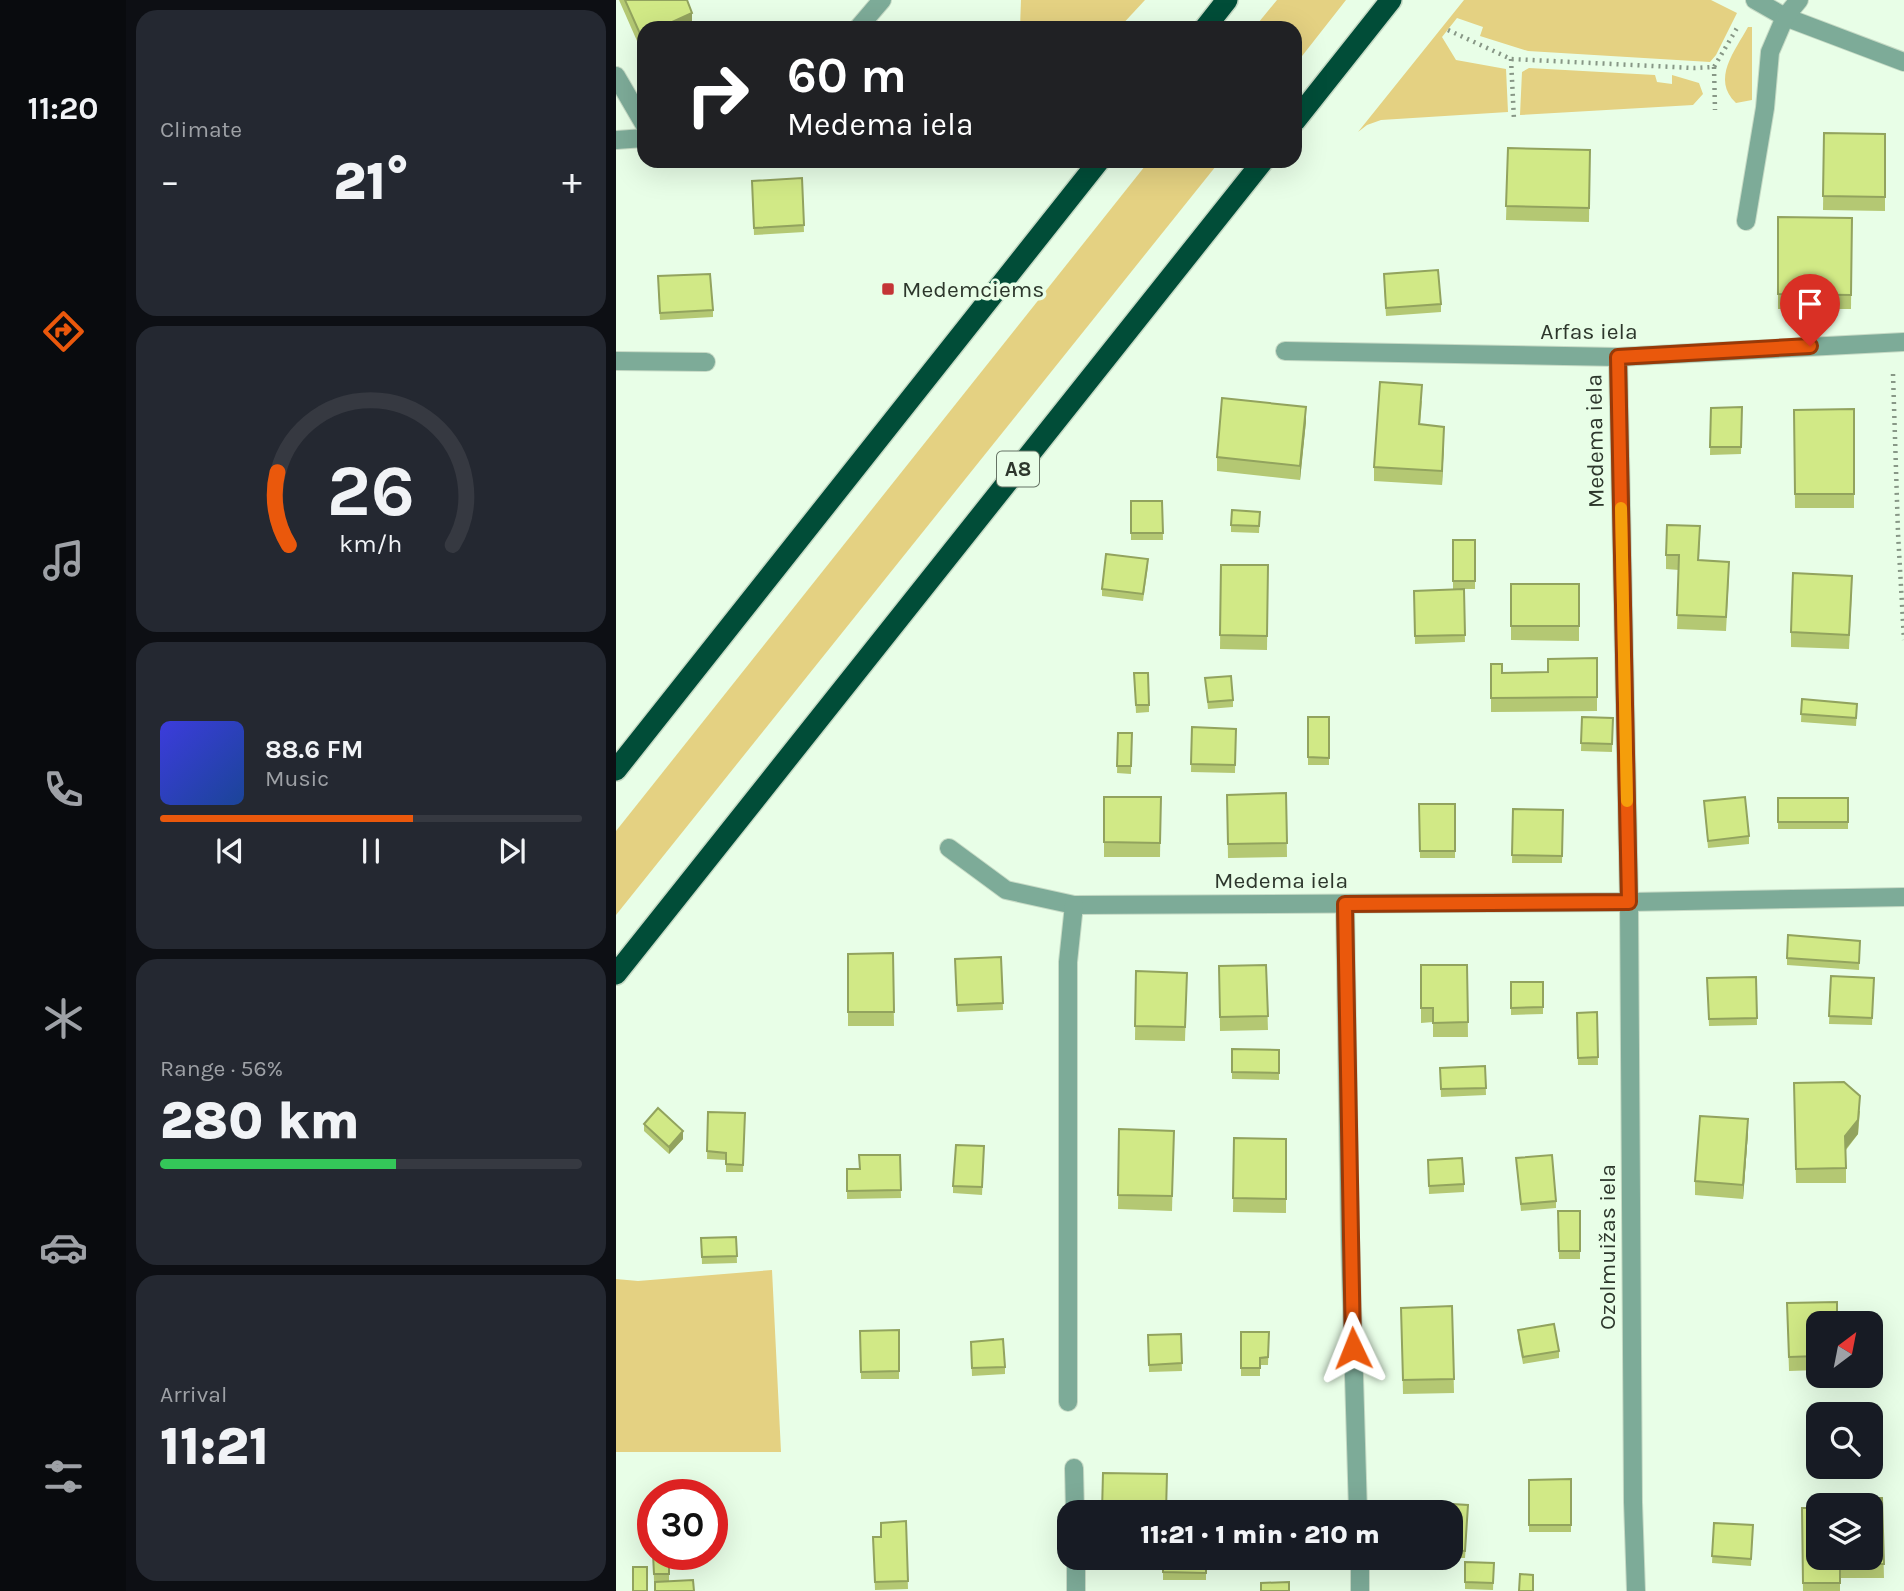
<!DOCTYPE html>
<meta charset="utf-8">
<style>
:root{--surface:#171b24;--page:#242831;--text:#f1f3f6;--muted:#9ea1a6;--line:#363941;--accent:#ea580c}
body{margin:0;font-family:Karla,sans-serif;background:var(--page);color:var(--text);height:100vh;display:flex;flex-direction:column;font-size:26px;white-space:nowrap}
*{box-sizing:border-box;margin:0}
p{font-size:23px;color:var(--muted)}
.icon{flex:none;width:38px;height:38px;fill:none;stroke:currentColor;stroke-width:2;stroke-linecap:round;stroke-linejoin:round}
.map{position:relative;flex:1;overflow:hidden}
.side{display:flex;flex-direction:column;gap:10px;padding:10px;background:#0d0f14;width:490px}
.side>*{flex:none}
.banner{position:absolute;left:21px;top:21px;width:665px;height:147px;border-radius:21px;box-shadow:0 7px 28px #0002;background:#202124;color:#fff;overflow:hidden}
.needle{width:46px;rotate:32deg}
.tools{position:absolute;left:1190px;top:1311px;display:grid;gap:14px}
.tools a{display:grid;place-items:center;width:77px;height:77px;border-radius:14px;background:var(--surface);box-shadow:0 7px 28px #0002;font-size:35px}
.speed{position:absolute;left:21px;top:1479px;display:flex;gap:14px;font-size:35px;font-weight:700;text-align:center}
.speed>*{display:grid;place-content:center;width:91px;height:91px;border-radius:50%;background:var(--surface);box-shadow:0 7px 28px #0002;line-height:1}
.speed .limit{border:10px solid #d22;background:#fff;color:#111}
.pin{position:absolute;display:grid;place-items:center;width:60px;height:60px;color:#fff;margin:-72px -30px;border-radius:50% 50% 50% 0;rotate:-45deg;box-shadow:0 0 7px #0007}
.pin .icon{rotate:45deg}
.me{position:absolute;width:77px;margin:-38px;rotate:358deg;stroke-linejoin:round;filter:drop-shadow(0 0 5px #0008)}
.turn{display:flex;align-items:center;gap:24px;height:147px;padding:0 35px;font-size:32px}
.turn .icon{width:91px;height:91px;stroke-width:2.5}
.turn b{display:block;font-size:49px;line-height:60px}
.big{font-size:52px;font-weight:800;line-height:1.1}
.side .widget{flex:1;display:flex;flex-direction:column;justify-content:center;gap:10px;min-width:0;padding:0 24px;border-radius:21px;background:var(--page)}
.side .dial{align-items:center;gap:0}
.dial svg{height:182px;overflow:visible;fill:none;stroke:var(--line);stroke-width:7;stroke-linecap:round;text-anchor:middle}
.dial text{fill:var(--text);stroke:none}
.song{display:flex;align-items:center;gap:21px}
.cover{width:84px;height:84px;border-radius:10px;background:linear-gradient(135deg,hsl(240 70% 55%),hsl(220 70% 35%))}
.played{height:7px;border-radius:4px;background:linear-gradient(90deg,var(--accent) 60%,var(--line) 60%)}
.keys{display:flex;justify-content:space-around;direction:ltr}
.heat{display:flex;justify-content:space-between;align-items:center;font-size:38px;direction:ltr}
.charge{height:10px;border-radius:5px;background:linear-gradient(90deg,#34c759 56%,var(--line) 0)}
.trip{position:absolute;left:441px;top:1500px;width:406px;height:70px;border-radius:21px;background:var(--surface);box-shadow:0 7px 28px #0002;font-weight:800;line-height:70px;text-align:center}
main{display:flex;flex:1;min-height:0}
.menu{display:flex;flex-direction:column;width:126px;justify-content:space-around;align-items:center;background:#090b0e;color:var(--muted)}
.menu .icon{width:49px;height:49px}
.menu .on{color:var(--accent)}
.menu b{font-size:32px;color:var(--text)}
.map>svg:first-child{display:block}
.green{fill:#e4d182}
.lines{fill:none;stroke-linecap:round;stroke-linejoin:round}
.minor-casing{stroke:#c6dac5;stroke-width:20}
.highway-casing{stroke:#c6dac5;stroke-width:24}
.path{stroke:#879786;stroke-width:4.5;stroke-dasharray:2 5;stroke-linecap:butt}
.minor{stroke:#7dab98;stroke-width:18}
.highway{stroke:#014d38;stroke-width:21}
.wall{fill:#b4c873}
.shaded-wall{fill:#92a35e}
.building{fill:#d1e986;stroke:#92a35e;stroke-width:2}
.route-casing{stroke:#983908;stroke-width:18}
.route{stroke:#ea580c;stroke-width:12}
.slow{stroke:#f59e0b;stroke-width:12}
.poi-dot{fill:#c43536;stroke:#e8fee7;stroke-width:2.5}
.labels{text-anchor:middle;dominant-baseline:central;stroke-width:7;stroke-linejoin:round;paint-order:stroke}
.shield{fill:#e8fee7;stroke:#657364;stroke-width:2}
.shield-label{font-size:21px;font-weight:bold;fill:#2d372c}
.poi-label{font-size:23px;fill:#2d372c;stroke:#e8fee7;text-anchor:start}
.street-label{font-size:23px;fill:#2d372c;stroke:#e8fee7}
</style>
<main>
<nav class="menu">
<b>11:20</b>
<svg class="icon on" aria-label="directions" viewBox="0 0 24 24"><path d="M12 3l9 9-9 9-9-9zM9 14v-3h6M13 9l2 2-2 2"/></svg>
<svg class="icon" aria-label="music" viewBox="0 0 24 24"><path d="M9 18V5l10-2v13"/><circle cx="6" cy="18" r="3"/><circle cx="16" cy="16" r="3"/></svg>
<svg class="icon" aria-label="phone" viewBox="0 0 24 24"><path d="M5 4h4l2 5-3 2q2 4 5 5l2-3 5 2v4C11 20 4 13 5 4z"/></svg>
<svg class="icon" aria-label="climate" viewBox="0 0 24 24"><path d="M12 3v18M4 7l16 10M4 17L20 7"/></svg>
<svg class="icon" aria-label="car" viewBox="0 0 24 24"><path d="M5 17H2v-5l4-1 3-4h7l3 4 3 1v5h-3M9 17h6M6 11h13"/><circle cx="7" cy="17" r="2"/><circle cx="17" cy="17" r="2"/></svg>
<svg class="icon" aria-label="filters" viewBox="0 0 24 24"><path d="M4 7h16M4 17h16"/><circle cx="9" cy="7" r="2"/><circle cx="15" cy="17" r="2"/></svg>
</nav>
<section class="side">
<div class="widget"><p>Climate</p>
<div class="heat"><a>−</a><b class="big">21°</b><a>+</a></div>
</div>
<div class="widget dial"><svg viewBox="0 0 100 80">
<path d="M14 69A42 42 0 1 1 86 69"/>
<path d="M14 69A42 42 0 0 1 9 37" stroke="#ea580c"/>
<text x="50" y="56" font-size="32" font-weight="700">26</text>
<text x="50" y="72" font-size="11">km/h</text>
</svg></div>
<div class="widget">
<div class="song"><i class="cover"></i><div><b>88.6 FM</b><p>Music</p></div></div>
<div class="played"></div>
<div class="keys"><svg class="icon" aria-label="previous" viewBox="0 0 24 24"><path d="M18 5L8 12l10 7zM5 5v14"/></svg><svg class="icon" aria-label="pause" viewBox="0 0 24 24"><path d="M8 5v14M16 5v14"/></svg><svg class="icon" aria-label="next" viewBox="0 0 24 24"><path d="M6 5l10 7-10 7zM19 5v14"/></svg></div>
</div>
<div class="widget"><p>Range · 56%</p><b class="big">280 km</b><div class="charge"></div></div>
<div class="widget"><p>Arrival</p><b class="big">11:21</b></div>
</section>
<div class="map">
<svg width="1288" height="1591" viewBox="0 0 1288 1591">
<rect width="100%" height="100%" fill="#e8fee7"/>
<!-- green -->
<g class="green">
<polygon points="405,0 529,0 503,28 404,28"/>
<polygon points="661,0 730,0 679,65 679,28 638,28"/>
<polygon points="848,0 1095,0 1121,13 1100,55 1094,62 912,51 864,36 867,27 841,18 826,37 840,60 890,69 892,112 765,120 751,125 742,132"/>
<path d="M 1132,27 L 1136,27 L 1136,100 L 1120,103 C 1095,79 1119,51 1132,27 Z"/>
<polygon points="913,68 1039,75 1041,82 1056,84 1056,75 1083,83 1087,94 1077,105 904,115 906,72"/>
<polygon points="533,161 604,161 0,915 0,831"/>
<polygon points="156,1270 165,1452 0,1452 0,1279 22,1281"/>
</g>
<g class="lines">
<!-- minor casing -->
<g class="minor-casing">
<g id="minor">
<polyline points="1139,0 1169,17 1288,62"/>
<polyline points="242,28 266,0"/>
<polyline points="0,76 28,124"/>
<polyline points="0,140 28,138"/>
<polyline points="1130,221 1149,108 1154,52 1169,17 1183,0"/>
<polyline points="669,351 1002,357 1288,342"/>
<polyline points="1002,357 1013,902 1017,1502 1020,1591"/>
<polyline points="0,361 90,362"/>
<polyline points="333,848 390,890 458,905 1013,902 1288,897"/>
<polyline points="729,904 734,1239 742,1512"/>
<polyline points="452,1402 452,962 458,905"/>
<polyline points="458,1468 459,1512"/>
<polyline points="460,1558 460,1591"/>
<polyline points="744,1558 744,1591"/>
</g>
</g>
<!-- highway casing -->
<g class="highway-casing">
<g id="highway">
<polyline points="589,28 611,0"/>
<polyline points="679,121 775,0"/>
<polyline points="0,770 483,161"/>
<polyline points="0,974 647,161"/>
</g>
</g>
<!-- path -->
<g class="path">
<polyline points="832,30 895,59 1078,68 1098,67 1121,28"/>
<polyline points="895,59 898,120"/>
<polyline points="1098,67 1099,110"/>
<polyline points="1277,374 1282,533 1288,640"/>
</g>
<!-- minor -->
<use href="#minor" class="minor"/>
<!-- highway -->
<use href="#highway" class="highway"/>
</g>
<!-- wall -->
<g class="wall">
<polygon points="3,0 71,0 76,27 28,28 28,49 25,50"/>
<polygon points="1208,133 1269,134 1269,211 1207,210"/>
<polygon points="892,148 974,150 973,222 890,220"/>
<polygon points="186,178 188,232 138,235 136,181"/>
<polygon points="1162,217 1236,218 1235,309 1162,309"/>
<polygon points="768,282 825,304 825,312 770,316"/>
<polygon points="42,283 97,310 97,317 44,320"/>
<polygon points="806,400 804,425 828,441 826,485 758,481 758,467"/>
<polygon points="1126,407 1125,454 1094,455 1095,408"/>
<polygon points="1238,409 1238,508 1179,508 1178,410"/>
<polygon points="690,421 684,480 601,471 601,457"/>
<polygon points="515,501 546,501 547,540 515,540"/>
<polygon points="644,512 643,533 615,532 615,525"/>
<rect x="837" y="540" width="22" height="49"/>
<polygon points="1084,541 1083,560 1113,576 1110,631 1061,629 1063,570 1050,569 1050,555"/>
<polygon points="605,565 652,565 651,650 604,649"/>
<polygon points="532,566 527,601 486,596 486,589"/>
<polygon points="895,584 963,584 963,641 895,640"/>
<polygon points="848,589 849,642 799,644 798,591"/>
<polygon points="1236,590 1233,649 1175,647 1175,632"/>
<polygon points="981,658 981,711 875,712 875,664 886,673 932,672"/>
<polygon points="518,673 533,705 533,712 520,713"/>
<polygon points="589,678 617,700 617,707 592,709"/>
<polygon points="1186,699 1241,711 1240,726 1185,722"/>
<rect x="692" y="717" width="21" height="48"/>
<polygon points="966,717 997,718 996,752 965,751"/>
<polygon points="576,727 620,729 619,773 575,772"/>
<polygon points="502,733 516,733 515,774 501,773"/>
<polygon points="670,793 671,857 612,858 611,795"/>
<polygon points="488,797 545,797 544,857 488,857"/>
<rect x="1162" y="798" width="70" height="31"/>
<polygon points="1088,801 1133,836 1133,844 1092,848"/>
<polygon points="803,804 839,804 839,858 804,858"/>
<polygon points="897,809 947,810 946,863 896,863"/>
<polygon points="1244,941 1243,970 1171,965 1171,958"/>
<polygon points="277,953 278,1026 232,1026 232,954"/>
<polygon points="385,957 387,1010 341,1012 339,959"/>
<polygon points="650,965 652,1030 604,1031 603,966"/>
<polygon points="805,965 851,965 852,1037 817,1037 817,1022 805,1023"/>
<polygon points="520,971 571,973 569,1041 519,1040"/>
<polygon points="1215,976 1258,978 1256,1025 1213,1024"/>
<polygon points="1140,977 1141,1025 1093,1026 1091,978"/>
<polygon points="895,982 927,1007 927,1014 895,1015"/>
<polygon points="981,1012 982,1065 962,1065 961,1013"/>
<polygon points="616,1049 663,1050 663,1080 616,1079"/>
<polygon points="869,1066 870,1095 825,1097 824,1068"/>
<polygon points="1178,1098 1244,1111 1242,1134 1230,1150 1230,1183 1180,1183"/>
<polygon points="92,1112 129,1113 127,1172 110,1172 110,1160 91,1159"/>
<polygon points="28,1124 67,1139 53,1154 28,1131"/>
<polygon points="503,1129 558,1131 556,1211 502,1209"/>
<polygon points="1132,1133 1127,1199 1079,1195 1079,1181"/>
<polygon points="618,1138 670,1139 670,1213 617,1212"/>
<polygon points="368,1154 366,1195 337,1193 337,1186"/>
<polygon points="284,1155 285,1198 231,1199 231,1169 244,1169"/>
<polygon points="900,1158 940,1201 940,1208 905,1211"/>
<polygon points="812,1167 848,1184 848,1192 813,1194"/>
<polygon points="942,1211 964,1211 964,1259 943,1259"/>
<polygon points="120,1237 121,1263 86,1264 85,1238"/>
<polygon points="1171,1303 1202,1323 1202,1370 1173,1371"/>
<polygon points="836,1306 838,1393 787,1394 785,1308"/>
<polygon points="283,1330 283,1379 245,1379 244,1331"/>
<polygon points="902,1330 943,1351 943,1358 907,1364 902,1338"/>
<polygon points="625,1332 653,1332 652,1365 644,1365 644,1376 625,1376"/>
<polygon points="565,1334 566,1371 533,1372 532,1335"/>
<polygon points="355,1349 389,1367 389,1374 356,1376"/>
<polygon points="955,1479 955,1532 913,1532 913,1480"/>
<polygon points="1266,1498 1268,1578 1224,1578 1224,1591 1187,1591 1186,1508 1255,1558"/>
<polygon points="852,1505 849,1558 835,1558 835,1512"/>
<polygon points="290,1521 292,1589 259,1590 257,1537 265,1537"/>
<polygon points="1098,1523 1137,1525 1135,1566 1096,1563"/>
<polygon points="37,1554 53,1554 53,1581 38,1581"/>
<rect x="547" y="1558" width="43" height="22"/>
<polygon points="625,1558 658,1558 625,1559"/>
<polygon points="849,1562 878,1563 877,1590 849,1589"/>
</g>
<!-- shaded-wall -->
<g class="shaded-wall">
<polygon points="76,13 76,27 43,28"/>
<polygon points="28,35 28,49 25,50 25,36"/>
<polygon points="690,407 690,421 684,480 684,466"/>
<polygon points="828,427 828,441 826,485 826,471"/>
<polygon points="1244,1096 1242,1134 1229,1150 1229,1136"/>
<polygon points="1132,1119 1132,1133 1127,1199 1127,1185"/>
<polygon points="67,1131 67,1139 53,1154 53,1147"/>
</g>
<!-- building -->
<g class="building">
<polygon points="9,0 71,0 76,13 43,28 28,28 28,35 25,36"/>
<polygon points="1208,133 1269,134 1269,197 1207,196"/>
<polygon points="892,148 974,150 973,208 890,206"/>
<polygon points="186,178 188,225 138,228 136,181"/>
<polygon points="1162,217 1236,218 1235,295 1162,294"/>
<polygon points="822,270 825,304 770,308 768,274"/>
<polygon points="94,274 97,310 44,313 42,276"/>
<polygon points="764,382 806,385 803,424 828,427 826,471 758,467"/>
<polygon points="606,398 690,407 684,466 601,457"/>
<polygon points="1126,407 1125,447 1094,447 1095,408"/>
<polygon points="1238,409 1238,494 1179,494 1178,410"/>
<polygon points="515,501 546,501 547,533 515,533"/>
<polygon points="616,510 644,512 643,526 615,525"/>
<polygon points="1051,525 1084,526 1082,560 1113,562 1110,617 1061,615 1063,555 1050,555"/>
<rect x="837" y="540" width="22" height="41"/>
<polygon points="490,554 532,559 527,594 486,589"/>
<polygon points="605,565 652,565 651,636 604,635"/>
<polygon points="1177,573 1236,576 1233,635 1175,632"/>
<rect x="895" y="584" width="68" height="42"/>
<polygon points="848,589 849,635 799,636 798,591"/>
<polygon points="981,658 981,697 875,698 875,664 886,664 886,673 932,672 932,659"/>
<polygon points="518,673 532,673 533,705 520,705"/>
<polygon points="615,676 617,700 592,702 589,678"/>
<polygon points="1186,699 1241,704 1240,718 1185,714"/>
<polygon points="692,717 713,717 713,758 692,757"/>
<polygon points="966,717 997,718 996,744 965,743"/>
<polygon points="576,727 620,729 619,765 575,764"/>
<polygon points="502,733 516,733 515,766 501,766"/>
<polygon points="670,793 671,843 612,844 611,795"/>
<polygon points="488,797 545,797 544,843 488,842"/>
<polygon points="1129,797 1133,836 1092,841 1088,801"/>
<rect x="1162" y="798" width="70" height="24"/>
<polygon points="803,804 839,804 839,851 804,851"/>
<polygon points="897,809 947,810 946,856 896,855"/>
<polygon points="1172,935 1244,941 1243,963 1171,958"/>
<polygon points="277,953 278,1012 232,1012 232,954"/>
<polygon points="385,957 387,1003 341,1005 339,959"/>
<polygon points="650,965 652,1016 604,1017 603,966"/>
<polygon points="805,965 851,965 852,1022 817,1023 817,1008 805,1008"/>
<polygon points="520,971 571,973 569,1027 519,1026"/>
<polygon points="1215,976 1258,978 1256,1018 1213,1016"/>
<polygon points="1140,977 1141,1018 1093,1019 1091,978"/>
<polygon points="895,982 927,982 927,1007 895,1008"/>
<polygon points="981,1012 982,1057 962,1058 961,1013"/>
<polygon points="616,1049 663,1050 663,1073 616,1072"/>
<polygon points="869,1066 870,1088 825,1089 824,1068"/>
<polygon points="1228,1082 1244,1096 1242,1120 1229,1136 1230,1168 1180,1169 1178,1083"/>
<polygon points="42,1108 67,1131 53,1147 28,1124"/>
<polygon points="92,1112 129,1113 127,1165 110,1164 110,1153 91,1151"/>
<polygon points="1084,1116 1132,1119 1127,1185 1079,1181"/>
<polygon points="503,1129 558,1131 556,1196 502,1195"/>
<polygon points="618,1138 670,1139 670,1199 617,1198"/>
<polygon points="340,1145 368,1146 366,1187 337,1186"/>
<polygon points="243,1155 284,1155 285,1190 231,1191 231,1169 244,1169"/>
<polygon points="936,1155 940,1201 905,1204 900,1158"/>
<polygon points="846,1158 848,1184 813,1186 812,1160"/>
<polygon points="942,1211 964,1211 964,1251 943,1251"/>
<polygon points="120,1237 121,1256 86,1257 85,1238"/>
<polygon points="1221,1302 1221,1323 1202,1323 1202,1356 1173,1357 1171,1303"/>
<polygon points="836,1306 838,1379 787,1380 785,1308"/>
<polygon points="938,1324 943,1351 907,1357 902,1330"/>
<polygon points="283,1330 283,1371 245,1372 244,1331"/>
<polygon points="625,1332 653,1332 652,1357 644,1358 644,1368 625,1368"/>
<polygon points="565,1334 566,1363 533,1365 532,1335"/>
<polygon points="387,1339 389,1367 356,1368 355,1342"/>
<polygon points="487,1473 551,1474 550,1512 486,1512"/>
<polygon points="955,1479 955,1525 913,1525 913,1480"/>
<polygon points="1228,1498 1266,1498 1268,1564 1224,1564 1224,1583 1187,1583 1186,1508 1202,1508 1202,1558 1255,1558 1255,1505 1228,1505"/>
<polygon points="819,1503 852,1505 849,1551 835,1550 835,1512 818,1512"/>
<polygon points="290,1521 292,1581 259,1582 257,1537 265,1537 265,1523"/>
<polygon points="1098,1523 1137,1525 1135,1559 1096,1556"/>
<polygon points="37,1554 53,1554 53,1574 38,1574"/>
<polygon points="547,1558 590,1558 590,1573 547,1572"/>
<polygon points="849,1562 878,1563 877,1583 849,1582"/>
<rect x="17" y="1567" width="14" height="24"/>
<polygon points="904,1574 917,1575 917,1591 903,1591"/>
<polygon points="77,1580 78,1591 39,1591 39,1582"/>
<polygon points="673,1582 673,1591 645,1591 645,1583"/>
</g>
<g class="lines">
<!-- route casing -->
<g class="route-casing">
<polyline id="route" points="737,1348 729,904 1013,902 1002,357 1194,346"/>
</g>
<!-- route -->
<use href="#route" class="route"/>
<!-- slow -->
<polyline class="slow" points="1005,508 1011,801"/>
</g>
<!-- markers -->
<rect class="poi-dot" x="265" y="282" width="14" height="14" rx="3.5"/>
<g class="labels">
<!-- shield labels -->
<rect class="shield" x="381" y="451.5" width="42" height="35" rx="5"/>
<g class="shield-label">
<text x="402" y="469">A8</text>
</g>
<!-- poi labels -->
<g class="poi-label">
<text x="286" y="289">Medemciems</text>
</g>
<!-- street labels -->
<g class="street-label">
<text x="973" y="331">Arfas iela</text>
<text transform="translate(979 441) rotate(-91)">Medema iela</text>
<text x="665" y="880">Medema iela</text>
<text transform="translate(991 1247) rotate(-90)">Ozolmuižas iela</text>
</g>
</g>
</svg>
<div class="tools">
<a><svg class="needle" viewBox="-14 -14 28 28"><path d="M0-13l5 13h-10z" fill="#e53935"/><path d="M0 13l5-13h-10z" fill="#9ea1a6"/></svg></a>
<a><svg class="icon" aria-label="search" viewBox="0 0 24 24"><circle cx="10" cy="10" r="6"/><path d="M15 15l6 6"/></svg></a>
<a><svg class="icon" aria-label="layers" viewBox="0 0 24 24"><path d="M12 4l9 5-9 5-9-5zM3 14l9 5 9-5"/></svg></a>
</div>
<div class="speed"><div class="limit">30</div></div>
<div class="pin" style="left:1194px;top:346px;background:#d93025"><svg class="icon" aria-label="arrive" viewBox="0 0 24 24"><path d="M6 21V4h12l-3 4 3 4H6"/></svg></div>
<svg class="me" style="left:737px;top:1348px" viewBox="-20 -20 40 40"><path d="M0-17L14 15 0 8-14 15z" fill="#ea580c" stroke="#fff" stroke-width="4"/></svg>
<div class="trip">11:21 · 1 min · 210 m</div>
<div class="banner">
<div class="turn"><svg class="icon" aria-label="right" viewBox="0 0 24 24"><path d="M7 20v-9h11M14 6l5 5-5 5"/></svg><div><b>60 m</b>Medema iela</div></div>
</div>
</div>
</main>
